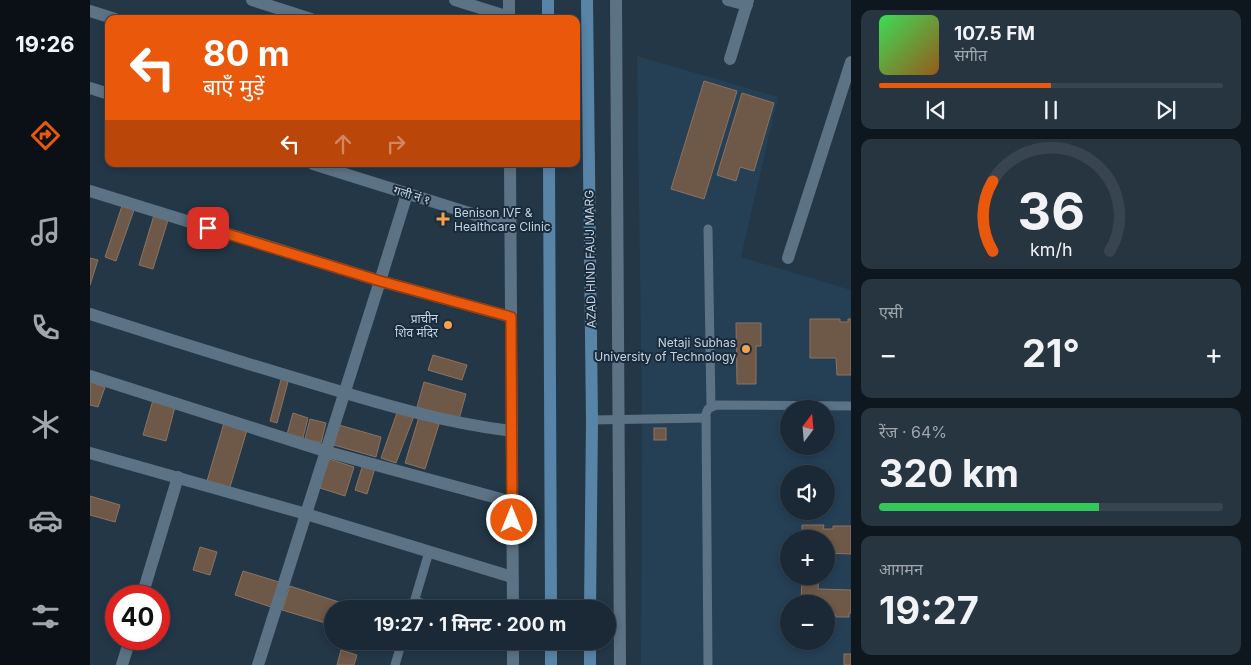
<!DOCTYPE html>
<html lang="hi">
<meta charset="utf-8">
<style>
:root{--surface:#1a2935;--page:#273541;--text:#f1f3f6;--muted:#9fa6ad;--line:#384550;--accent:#ea580c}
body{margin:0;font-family:Inter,"Noto Sans Devanagari",sans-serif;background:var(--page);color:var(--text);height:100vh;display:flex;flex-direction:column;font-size:19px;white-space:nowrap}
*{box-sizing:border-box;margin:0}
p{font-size:16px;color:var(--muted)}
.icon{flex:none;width:28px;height:28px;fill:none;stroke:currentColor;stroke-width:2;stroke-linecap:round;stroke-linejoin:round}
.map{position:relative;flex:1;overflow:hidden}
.drawer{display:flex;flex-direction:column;gap:10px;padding:10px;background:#0e171d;width:400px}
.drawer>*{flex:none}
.top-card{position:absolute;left:15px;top:15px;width:475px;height:152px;border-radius:10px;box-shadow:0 2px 8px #0003,0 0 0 1px var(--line);background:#ea580c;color:#fff;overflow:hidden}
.needle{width:32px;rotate:16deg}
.fabs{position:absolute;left:690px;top:400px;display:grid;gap:10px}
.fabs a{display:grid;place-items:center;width:55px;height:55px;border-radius:50%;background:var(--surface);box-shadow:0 2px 8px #0003,0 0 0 1px var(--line);font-size:25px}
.speed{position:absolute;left:15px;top:585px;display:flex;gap:10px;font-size:25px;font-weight:700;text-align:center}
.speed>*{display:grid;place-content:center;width:65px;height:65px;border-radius:50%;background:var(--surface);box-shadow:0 2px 8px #0003,0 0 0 1px var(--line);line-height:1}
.speed .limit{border:8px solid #d22;background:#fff;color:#111}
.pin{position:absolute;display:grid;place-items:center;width:42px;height:42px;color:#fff;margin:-21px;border-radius:10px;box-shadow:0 2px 8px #0006}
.me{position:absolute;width:55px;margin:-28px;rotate:0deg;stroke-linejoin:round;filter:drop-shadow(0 0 4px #0008)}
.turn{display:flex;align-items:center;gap:18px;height:105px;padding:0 15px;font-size:22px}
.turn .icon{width:65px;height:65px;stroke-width:2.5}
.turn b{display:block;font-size:35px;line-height:42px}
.lanes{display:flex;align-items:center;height:48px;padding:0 15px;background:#0003;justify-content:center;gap:25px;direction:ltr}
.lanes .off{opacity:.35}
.big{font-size:38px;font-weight:700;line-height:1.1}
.drawer .widget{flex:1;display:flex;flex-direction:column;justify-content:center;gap:8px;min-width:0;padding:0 18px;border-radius:10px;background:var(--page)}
.drawer .dial{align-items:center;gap:0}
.dial svg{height:130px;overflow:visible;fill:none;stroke:var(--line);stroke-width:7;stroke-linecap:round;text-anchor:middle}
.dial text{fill:var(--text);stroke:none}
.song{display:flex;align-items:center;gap:15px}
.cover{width:60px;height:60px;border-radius:8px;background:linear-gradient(135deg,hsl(130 70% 55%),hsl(30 70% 35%))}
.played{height:5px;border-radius:2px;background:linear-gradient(90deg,var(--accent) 50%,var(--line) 50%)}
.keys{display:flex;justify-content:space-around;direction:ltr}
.heat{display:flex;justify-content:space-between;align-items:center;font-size:28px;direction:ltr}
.charge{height:8px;border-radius:4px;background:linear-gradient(90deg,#34c759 64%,var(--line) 0)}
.trip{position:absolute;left:234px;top:600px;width:292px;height:50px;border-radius:25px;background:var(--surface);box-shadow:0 2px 8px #0003,0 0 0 1px var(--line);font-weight:700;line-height:50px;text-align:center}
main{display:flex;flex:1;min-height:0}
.dock{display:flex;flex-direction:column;width:90px;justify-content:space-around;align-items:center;background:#0a1015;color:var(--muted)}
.dock .icon{width:35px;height:35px}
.dock .on{color:var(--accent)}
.dock b{font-size:22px;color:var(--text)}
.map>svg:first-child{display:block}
.built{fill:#253f55;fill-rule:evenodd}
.building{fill:#6e5847;stroke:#8a7461}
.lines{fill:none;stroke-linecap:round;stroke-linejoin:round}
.service{stroke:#5c7285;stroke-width:9}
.minor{stroke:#5c7285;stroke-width:12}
.tertiary{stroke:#5c7285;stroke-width:12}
.secondary{stroke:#5884a7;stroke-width:12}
.route-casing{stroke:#983908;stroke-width:12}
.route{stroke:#ea580c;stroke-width:9}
.poi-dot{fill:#f9a04d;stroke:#192c3d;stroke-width:2}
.labels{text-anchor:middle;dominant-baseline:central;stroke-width:4;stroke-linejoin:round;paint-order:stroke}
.street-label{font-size:12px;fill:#c7d3de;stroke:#192c3d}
.poi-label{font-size:12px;fill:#c7d3de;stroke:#192c3d;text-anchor:end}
</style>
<main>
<nav class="dock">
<b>19:26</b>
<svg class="icon on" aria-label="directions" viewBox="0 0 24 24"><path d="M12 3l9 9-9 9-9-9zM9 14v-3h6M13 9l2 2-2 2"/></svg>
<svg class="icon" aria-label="music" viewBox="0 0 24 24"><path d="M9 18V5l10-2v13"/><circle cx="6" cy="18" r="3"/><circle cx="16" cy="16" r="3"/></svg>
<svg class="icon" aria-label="phone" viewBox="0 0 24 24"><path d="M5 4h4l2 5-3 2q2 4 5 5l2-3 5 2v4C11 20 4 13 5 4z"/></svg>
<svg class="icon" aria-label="climate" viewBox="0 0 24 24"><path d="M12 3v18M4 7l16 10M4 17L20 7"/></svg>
<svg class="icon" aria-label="car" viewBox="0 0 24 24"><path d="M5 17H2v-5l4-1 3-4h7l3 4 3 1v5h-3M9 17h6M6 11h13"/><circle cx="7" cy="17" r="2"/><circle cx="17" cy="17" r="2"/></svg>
<svg class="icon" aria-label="filters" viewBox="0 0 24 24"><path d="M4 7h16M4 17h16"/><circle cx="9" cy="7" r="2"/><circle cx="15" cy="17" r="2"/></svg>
</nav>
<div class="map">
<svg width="761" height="665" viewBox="0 0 761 665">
<rect width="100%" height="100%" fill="#233747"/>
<!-- built -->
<path class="built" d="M 547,56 L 688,97 L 651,257 L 761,290 L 761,665 L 551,665 L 552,418 ZM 699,409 L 736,409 L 736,446 L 699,446 ZM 699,474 L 736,474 L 736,511 L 699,511 ZM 699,539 L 736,539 L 736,576 L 699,576 ZM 699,604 L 736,604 L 736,641 L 699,641 Z"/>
<!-- building -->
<g class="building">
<polygon points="614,81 647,91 614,199 581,189"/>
<polygon points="652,93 684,103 664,171 650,167 646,181 627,175"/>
<polygon points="32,206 44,210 26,261 15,257"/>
<polygon points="64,215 78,220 63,269 49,265"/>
<polygon points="0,258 8,260 0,285"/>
<polygon points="720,319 750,319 750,322 758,322 758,319 761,319 761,375 747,375 746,358 720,358"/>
<polygon points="646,323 671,323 671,346 666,346 666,384 647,384"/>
<polygon points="343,355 377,365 372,380 338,370"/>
<polygon points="192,376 199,378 187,423 180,421"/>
<polygon points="0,382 15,387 8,407 0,405"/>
<polygon points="334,382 376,394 369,419 327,407"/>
<polygon points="63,400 85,407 76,441 53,435"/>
<polygon points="308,410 324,416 306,463 291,458"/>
<polygon points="203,413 218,418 213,438 197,434"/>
<polygon points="329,417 349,424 335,469 315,463"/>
<polygon points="220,419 236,423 231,443 215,439"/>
<polygon points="134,423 157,430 140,487 117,481"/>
<polygon points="249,425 291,437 286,457 244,445"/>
<rect x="564" y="428" width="12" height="12"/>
<polygon points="236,458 264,467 255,496 227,487"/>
<polygon points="274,461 286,465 277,494 265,490"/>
<polygon points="0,496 30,505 25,522 0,515"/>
<polygon points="712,525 734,525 733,529 743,529 743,526 761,526 761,554 736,553 736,539 712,539"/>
<polygon points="110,547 127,552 120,575 103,570"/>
<polygon points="153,571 189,582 181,607 145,595"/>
<polygon points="712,576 729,576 728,589 761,590 761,613 759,613 759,617 746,617 745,614 736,614 736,604 708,604 711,604"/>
<polygon points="200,586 255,604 254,609 242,609 242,625 192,610"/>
<polygon points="251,650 267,655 264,665 247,665"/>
<rect x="754" y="654" width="7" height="11"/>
</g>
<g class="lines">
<!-- service -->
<g class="service">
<polyline points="618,229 621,406"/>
<polyline points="502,420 616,418"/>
<polyline points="325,601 352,609"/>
<polyline points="322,609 339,552"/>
<polyline points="305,665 312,641"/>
<polyline points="618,665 616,414 618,409 626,405 761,406"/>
</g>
<!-- minor -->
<g class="minor">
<polyline points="162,0 221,19"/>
<polyline points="365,0 419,17"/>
<polyline points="526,0 530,665"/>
<polyline points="638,0 657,5"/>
<polyline points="0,11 25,19"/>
<polyline points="640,59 658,0"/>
<polyline points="0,88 19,94"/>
<polyline points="223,164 421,226"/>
<polyline points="0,191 290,281 317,194"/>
<polyline points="698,258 761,62"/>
<path d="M 0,314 C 74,338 148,361 222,383 C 288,403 354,423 422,431"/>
<polyline points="0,376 238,452 422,502"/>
<polyline points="0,453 216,514 422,577"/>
<polyline points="52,596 88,477"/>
<polyline points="32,665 40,639"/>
<polyline points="168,665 290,281 421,317"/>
</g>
<!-- tertiary -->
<g class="tertiary">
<polyline points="419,0 419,19"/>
<polyline points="420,164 423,609"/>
<polyline points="423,641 423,665"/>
</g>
<!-- secondary -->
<g class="secondary">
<polyline points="458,0 458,19"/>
<polyline points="497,0 502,420 500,609"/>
<polyline points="459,164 461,609"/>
<polyline points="461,665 461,641"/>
<polyline points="500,665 500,641"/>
</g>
</g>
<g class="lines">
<!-- route casing -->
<g class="route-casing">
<polyline id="route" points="118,228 290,281 421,317 422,520"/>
</g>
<!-- route -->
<use href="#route" class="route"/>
</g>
<!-- markers -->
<g class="poi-dot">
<path d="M350.5 211.5h5v5h5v5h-5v5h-5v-5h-5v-5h5z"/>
<circle cx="358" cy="325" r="5"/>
<circle cx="656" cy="349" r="5"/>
</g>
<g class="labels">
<!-- street labels -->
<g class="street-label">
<text transform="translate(322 195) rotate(17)">गली नं १</text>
<text transform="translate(500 259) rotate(-91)">AZAD HIND FAUJ MARG</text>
</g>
<!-- poi labels -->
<g class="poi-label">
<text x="364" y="212" text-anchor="start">Benison IVF &amp;<tspan x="364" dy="14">Healthcare Clinic</tspan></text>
<text x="348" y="318">प्राचीन<tspan x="348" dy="14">शिव मंदिर</tspan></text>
<text x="646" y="342">Netaji Subhas<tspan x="646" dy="14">University of Technology</tspan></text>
</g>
</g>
</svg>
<div class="fabs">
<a><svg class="needle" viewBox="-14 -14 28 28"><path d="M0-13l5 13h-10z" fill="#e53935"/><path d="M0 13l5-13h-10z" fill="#9fa6ad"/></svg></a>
<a><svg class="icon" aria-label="sound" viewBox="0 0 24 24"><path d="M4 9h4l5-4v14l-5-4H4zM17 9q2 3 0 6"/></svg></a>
<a>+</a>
<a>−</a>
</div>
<div class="speed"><div class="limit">40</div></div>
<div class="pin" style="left:118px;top:228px;background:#d93025"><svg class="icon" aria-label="arrive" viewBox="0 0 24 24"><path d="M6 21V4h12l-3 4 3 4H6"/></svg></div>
<svg class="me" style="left:422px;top:520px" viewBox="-20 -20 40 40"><circle r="17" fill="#ea580c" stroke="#fff" stroke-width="3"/><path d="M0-11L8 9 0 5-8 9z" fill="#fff"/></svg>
<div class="trip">19:27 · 1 मिनट · 200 m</div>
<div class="top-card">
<div class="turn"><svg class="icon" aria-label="left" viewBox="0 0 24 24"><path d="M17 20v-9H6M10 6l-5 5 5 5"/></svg><div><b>80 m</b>बाएँ मुड़ें</div></div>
<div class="lanes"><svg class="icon" aria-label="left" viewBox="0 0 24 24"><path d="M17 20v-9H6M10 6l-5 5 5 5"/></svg><svg class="icon off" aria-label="ahead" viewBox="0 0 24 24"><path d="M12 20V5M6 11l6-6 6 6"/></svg><svg class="icon off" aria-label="right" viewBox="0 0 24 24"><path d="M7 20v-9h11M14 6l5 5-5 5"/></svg></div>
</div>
</div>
<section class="drawer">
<div class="widget">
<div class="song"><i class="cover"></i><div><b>107.5 FM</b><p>संगीत</p></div></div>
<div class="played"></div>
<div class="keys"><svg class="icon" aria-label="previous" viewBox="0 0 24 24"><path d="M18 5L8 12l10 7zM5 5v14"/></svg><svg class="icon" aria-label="pause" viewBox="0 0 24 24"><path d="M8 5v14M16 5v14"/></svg><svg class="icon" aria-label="next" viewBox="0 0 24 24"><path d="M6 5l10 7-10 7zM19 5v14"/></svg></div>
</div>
<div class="widget dial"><svg viewBox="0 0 100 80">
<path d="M14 69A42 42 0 1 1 86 69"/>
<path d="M14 69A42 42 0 0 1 14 26" stroke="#ea580c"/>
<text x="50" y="56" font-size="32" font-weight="700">36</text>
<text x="50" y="72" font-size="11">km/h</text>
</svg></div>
<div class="widget"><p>एसी</p>
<div class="heat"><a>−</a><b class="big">21°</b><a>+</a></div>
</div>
<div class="widget"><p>रेंज · 64%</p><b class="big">320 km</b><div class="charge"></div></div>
<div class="widget"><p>आगमन</p><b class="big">19:27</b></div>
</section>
</main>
